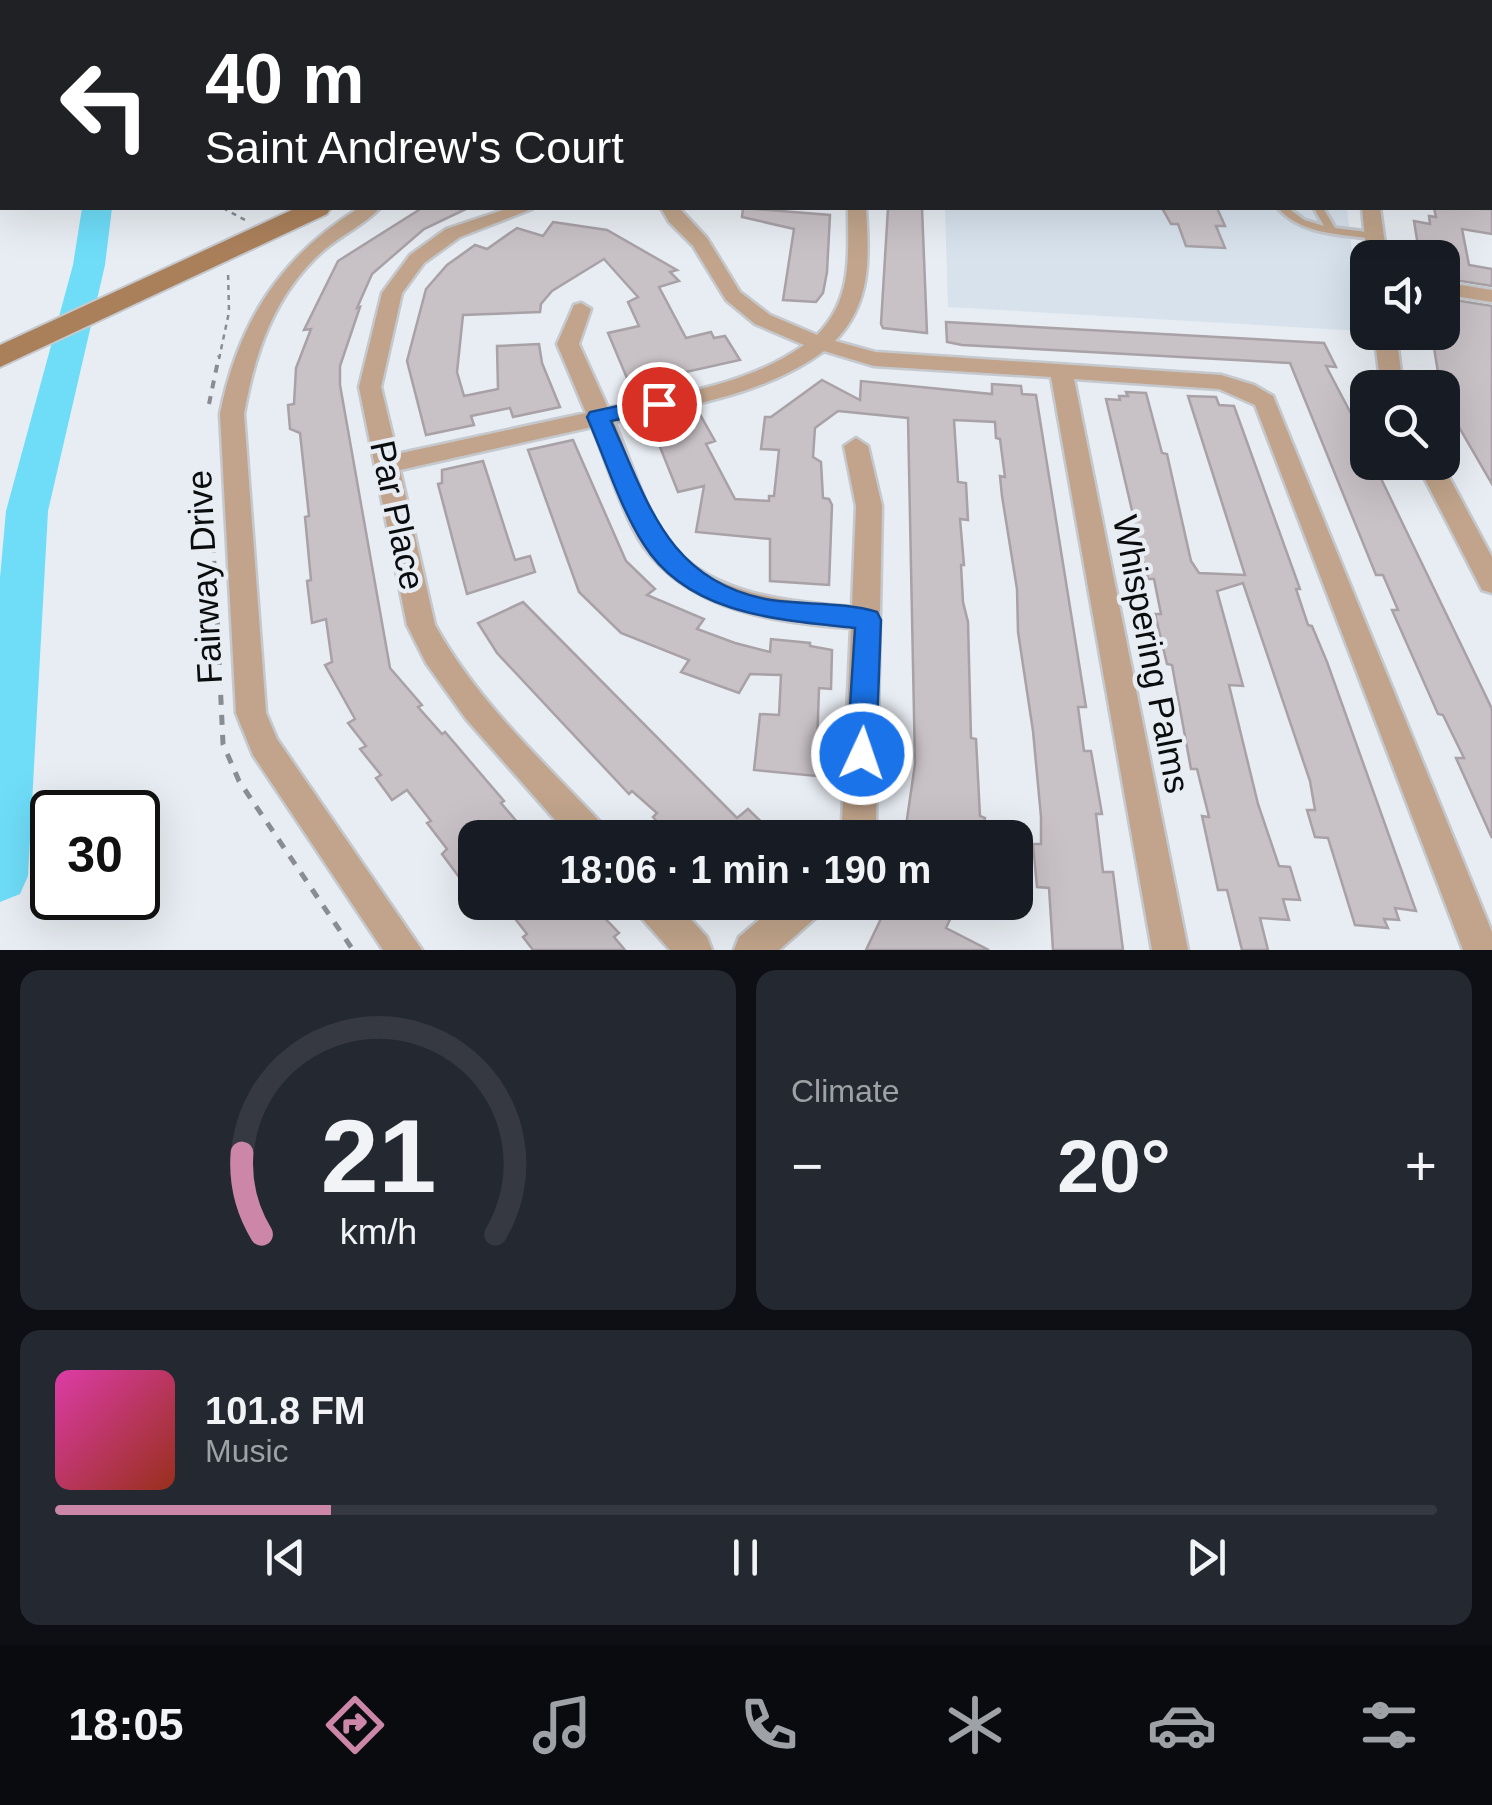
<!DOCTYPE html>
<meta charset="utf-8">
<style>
:root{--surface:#171b24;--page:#242831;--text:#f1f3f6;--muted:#9ea1a6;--line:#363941;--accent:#cc87a8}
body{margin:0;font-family:Helvetica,sans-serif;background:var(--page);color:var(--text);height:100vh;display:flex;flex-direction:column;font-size:38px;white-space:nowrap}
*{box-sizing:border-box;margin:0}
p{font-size:32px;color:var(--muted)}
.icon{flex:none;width:55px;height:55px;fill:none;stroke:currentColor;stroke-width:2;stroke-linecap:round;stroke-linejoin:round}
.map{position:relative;height:950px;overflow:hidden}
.drawer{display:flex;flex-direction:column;gap:20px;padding:20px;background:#0d0f14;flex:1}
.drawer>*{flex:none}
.banner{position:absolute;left:0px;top:0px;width:1492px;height:210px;box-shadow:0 10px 40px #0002;background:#202124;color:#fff;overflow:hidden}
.controls{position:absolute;left:1350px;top:240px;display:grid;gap:20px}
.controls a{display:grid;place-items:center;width:110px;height:110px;border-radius:20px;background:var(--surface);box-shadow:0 10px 40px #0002;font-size:50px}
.speed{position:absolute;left:30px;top:790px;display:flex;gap:20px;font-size:50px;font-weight:700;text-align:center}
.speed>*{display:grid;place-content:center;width:130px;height:130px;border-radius:50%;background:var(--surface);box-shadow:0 10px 40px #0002;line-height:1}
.speed .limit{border:5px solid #111;border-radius:15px;background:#fff;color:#111}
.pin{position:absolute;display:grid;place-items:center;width:85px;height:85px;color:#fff;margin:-42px;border:5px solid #fff;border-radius:50%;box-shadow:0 2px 10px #0007}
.me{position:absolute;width:110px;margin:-55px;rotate:3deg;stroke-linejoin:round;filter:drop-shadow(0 0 8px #0008)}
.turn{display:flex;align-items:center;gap:35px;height:210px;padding:0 40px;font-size:45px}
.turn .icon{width:130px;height:130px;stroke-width:2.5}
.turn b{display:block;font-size:70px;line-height:85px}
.big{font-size:75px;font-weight:700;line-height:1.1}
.drawer .widget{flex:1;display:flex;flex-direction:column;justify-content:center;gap:15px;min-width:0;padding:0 35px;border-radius:20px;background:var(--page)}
.drawer .dial{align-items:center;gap:0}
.dial svg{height:260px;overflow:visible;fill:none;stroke:var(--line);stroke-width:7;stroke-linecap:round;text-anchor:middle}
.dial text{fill:var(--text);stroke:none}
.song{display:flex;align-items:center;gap:30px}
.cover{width:120px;height:120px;border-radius:15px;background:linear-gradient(135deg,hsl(320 70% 55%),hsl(10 70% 35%))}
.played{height:10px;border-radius:5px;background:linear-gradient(90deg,var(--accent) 20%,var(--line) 20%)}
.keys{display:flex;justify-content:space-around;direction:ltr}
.heat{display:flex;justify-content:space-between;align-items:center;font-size:55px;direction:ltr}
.drawer .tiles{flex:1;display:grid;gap:20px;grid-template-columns:1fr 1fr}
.widget:last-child{grid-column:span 2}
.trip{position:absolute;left:458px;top:820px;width:575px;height:100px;border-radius:20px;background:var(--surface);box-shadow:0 10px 40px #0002;font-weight:700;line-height:100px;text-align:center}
.tabs{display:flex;height:160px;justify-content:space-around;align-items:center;background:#090b0e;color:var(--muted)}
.tabs .icon{width:70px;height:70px}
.tabs .on{color:var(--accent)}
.tabs b{font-size:45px;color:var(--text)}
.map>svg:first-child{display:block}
.built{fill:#d7e2ed}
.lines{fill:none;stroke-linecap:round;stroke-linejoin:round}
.river{fill:#6fddf8;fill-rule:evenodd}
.building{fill:#c8c1c6;stroke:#a8a1a6;stroke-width:2.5}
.service-casing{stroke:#c5c9ce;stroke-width:6}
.minor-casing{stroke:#c5c9ce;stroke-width:5}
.secondary-casing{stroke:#c5c9ce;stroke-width:4}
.path-far2{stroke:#898c90;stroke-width:2.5;stroke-dasharray:5 5;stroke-linecap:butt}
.path-far1{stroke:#898c90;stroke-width:4;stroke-dasharray:8 8;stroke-linecap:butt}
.path{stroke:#898c90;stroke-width:5;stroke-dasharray:10 10;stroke-linecap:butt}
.service{fill:#c1a48b;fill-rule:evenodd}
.minor{fill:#c1a48b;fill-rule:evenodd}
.secondary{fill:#aa805b;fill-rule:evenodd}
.route{fill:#1a73e8;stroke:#114b97;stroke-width:2.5}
.labels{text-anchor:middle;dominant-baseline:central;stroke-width:9;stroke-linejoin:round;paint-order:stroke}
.street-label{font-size:35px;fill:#0b0c0e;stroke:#e8edf3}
</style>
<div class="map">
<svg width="1492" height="950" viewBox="0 0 1492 950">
<rect width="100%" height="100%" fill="#e8edf3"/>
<!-- built -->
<polygon class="built" points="945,208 1347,208 1361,331 948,307"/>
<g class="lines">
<!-- river -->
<g class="river">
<polygon points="91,0 113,0 113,2 92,2"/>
<polygon points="82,208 112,208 105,265 48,511 28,876 20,894 0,902 0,578 6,511 73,265"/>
</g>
</g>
<!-- building -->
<g class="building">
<polygon points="422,208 468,208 424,229 372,274 357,308 360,307 340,366 340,385 390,668 422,705 418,707 442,734 445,732 504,801 501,803 524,830 513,838 475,838 475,865 459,877 442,854 447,849 427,823 431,821 407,790 392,800 376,778 381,775 360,749 366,746 348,723 355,719 325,665 332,662 326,619 312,623 307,581 311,580 305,517 309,516 300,433 290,429 288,405 294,404 296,368 311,329 304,330 338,261"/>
<polygon points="743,208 830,215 827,272 823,293 816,302 783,300 794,229 742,217"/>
<polygon points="888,208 922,208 927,333 883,328 881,324"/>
<polygon points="1162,208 1217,208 1225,226 1216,226 1225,248 1186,246 1178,224 1171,224"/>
<polygon points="1434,208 1492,209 1492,234 1462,229 1469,265 1492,269 1492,286 1442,278 1442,258 1420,258 1414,221 1430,224 1429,216 1436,217"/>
<polygon points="553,222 607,230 677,270 670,272 679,281 659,287 686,338 711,332 714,338 725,336 740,360 672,375 675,380 632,390 608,333 639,326 628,302 638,297 604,259 552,291 541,304 540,312 463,315 457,372 464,396 498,389 497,346 539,344 542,363 560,407 513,417 510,408 471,416 474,425 426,435 407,361 426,289 447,265 475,245 487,249 517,228 543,236"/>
<polygon points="1442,298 1492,306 1492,484 1442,398 1433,341 1433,332 1442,332"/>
<polygon points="946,322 1324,343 1336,367 1326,366 1368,446 1368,462 1373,462 1492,709 1492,838 1456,758 1464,758 1443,715 1438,714 1392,610 1398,610 1383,575 1376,575 1290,363 962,345 947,342"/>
<polygon points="822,380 860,400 861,381 992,394 992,384 1021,386 1022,394 1036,395 1086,707 1078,707 1084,751 1091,751 1102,814 1096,814 1103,872 1113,872 1123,950 1053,950 1049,888 1037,887 1033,844 1041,844 1041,817 1033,731 1018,632 1017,589 1002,496 1000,476 1005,477 1000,439 996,438 995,422 954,420 958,482 966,483 968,520 960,519 964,565 961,565 963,602 968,622 971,738 976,739 980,816 985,818 981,838 910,838 912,828 906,826 915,764 908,418 838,411 815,428 813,457 821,462 823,498 829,499 832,505 829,585 770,581 770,539 696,532 704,486 678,492 650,422 698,411 715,441 706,444 735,499 769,501 769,496 774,496 779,450 761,449 765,417 771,417"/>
<polygon points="1126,392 1146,393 1162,453 1167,454 1191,561 1199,573 1245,575 1188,396 1216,397 1219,405 1234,406 1300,589 1296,589 1308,625 1312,626 1327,662 1416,911 1395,908 1399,920 1384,919 1388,928 1355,925 1328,838 1315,837 1307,810 1315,810 1310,781 1243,583 1217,591 1243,686 1229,685 1258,804 1279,866 1290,867 1300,900 1283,899 1289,920 1260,918 1268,950 1242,950 1227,890 1218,890 1202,816 1209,817 1197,769 1191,769 1172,665 1167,664 1155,614 1161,614 1154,579 1148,579 1106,399 1120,400 1119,396 1128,396"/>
<polygon points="573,440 626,561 655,589 647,595 704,619 697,629 735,643 770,652 771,639 810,643 810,646 832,650 831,689 819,688 816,776 754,770 760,714 779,715 781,675 750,674 739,693 681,672 689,660 621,633 579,592 528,450"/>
<polygon points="483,461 515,560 530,556 535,572 467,594 438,484 442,483 442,470"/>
<polygon points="523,602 737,818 748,809 778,838 672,838 653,817 657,813 632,791 629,794 497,653 478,623"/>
<polygon points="502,902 589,902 619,933 614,937 625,950 533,950 523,937 527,934"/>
<polygon points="889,902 938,902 954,911 946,928 989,950 866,950"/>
</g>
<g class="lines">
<!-- service casing -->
<g class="service-casing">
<path id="service" d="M 1278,208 L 1288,208 L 1304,220 L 1324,226 L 1314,208 L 1323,208 L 1335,228 L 1374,233 L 1379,236 L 1374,239 C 1341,234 1302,235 1278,208 Z"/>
</g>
<!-- minor casing -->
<g class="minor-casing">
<g id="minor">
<polygon points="299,0 313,0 314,2 301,2"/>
<polygon points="759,0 1067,0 1069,2 761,2"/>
<polygon points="1284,0 1298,0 1300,2 1286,2"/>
<polygon points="1416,0 1431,0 1433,2 1418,2"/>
<path d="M 359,208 L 380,208 C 365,224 342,235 324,250 C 275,293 255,351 244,414 L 266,713 L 277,739 L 422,950 L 383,950 L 253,755 L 236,713 L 220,414 C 238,323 280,257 359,208 Z"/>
<path d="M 509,208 L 532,209 L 460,237 L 424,263 L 402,293 L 381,387 L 397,454 L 586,413 L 557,344 L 574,305 L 581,303 L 591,309 L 579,344 L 608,408 C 674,394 747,386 804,345 L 755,324 L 726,300 L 693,246 L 669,222 L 661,208 L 679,208 L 707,238 L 740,292 L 770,315 L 817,335 C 853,299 848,256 848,208 L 866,208 C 869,257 872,303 835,341 L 875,352 L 1221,375 L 1254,385 L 1273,396 L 1492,932 L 1492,950 L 1463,950 L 1255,405 L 1219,389 L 1074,379 L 1188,950 L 1152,950 L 1051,377 L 874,366 L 824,351 C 763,396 685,406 614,422 C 630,458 642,502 664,535 C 704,596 787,601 852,607 L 856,506 L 844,446 L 856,438 L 868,446 L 882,506 L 876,822 L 869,838 L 835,838 L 842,822 L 851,628 C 776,622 692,612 644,547 C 624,519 606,460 592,427 L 400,470 L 435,625 C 478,703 545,763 605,827 L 610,838 L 571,838 L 466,719 L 426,663 L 407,625 L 359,387 L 382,293 L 410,255 L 446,229 Z"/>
<polygon points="1362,208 1380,208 1387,258 1367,258"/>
<polygon points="1442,282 1492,290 1492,302 1442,294"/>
<polygon points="1374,332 1396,332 1403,388 1381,388"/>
<polygon points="1416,462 1441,462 1492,557 1492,593 1482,590"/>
<polygon points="633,902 675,902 707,937 712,950 670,950 638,914"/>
<polygon points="780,902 825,902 820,914 779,950 734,950 739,937"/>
</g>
</g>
<!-- secondary casing -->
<g class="secondary-casing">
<polygon id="secondary" points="296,208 331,208 327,214 0,367 0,345"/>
</g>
<!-- path-far2 -->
<g class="path-far2">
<polyline points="223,208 245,220"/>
<polyline points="219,359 229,312 228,271"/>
</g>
<!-- path-far1 -->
<g class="path-far1">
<polyline points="209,404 219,356"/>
<polyline points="212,513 217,618"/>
</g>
<!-- path -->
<polyline class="path" points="217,615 223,744 239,781 353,950"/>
<!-- service -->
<use href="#service" class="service"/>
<!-- minor -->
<use href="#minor" class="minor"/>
<!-- secondary -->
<use href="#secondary" class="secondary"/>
</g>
<!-- route -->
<path class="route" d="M 659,397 L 670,404 L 666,409 L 611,421 C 648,502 668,583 771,600 C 805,605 844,602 877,612 L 881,620 L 876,754 L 872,763 L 862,767 L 851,763 L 847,754 L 855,628 C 780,620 687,615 643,543 C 619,505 605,458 587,417 L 590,412 Z"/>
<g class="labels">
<!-- street labels -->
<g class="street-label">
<text transform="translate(398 515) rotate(78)">Par Place</text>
<text transform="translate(204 577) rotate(-93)">Fairway Drive</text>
<text transform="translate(1152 654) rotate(79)">Whispering Palms</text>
</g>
</g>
</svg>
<div class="controls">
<a><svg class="icon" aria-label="sound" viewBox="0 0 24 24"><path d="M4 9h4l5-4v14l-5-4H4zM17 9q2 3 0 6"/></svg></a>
<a><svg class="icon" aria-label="search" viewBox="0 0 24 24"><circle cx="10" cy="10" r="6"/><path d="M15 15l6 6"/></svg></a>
</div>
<div class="speed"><div class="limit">30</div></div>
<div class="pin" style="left:659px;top:404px;background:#d93025"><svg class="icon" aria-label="arrive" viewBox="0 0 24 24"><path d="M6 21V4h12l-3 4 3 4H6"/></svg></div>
<svg class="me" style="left:862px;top:754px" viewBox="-20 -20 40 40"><circle r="17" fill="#1a73e8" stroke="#fff" stroke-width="3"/><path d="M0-11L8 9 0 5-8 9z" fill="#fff"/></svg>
<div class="trip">18:06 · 1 min · 190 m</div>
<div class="banner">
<div class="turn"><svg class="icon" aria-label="left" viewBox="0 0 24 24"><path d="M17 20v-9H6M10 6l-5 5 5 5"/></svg><div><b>40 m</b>Saint Andrew's Court</div></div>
</div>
</div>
<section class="drawer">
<div class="tiles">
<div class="widget dial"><svg viewBox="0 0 100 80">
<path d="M14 69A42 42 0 1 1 86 69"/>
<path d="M14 69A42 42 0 0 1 8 44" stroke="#cc87a8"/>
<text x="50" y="56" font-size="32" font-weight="700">21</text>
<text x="50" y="72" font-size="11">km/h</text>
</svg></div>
<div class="widget"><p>Climate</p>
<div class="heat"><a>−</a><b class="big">20°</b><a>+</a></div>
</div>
<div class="widget">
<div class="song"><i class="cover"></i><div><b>101.8 FM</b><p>Music</p></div></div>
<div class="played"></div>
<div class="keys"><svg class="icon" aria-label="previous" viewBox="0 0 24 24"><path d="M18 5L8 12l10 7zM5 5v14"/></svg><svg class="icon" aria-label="pause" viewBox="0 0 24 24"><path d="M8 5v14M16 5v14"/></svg><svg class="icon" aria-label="next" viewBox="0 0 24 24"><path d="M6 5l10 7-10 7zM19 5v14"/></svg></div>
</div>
</div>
</section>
<nav class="tabs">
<b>18:05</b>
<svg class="icon on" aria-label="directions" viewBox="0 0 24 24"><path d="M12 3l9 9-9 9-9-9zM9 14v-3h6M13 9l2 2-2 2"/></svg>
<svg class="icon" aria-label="music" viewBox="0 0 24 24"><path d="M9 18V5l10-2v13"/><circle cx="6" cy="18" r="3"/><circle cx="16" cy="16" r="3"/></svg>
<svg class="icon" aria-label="phone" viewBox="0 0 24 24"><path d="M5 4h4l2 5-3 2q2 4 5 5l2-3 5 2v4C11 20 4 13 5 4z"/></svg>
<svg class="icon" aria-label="climate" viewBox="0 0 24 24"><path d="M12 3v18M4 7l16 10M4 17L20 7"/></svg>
<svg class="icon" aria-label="car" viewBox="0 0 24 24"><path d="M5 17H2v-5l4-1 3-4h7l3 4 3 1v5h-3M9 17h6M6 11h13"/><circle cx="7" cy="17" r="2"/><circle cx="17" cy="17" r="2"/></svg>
<svg class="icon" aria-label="filters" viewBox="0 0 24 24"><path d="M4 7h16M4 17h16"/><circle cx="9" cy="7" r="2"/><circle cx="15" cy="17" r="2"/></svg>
</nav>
